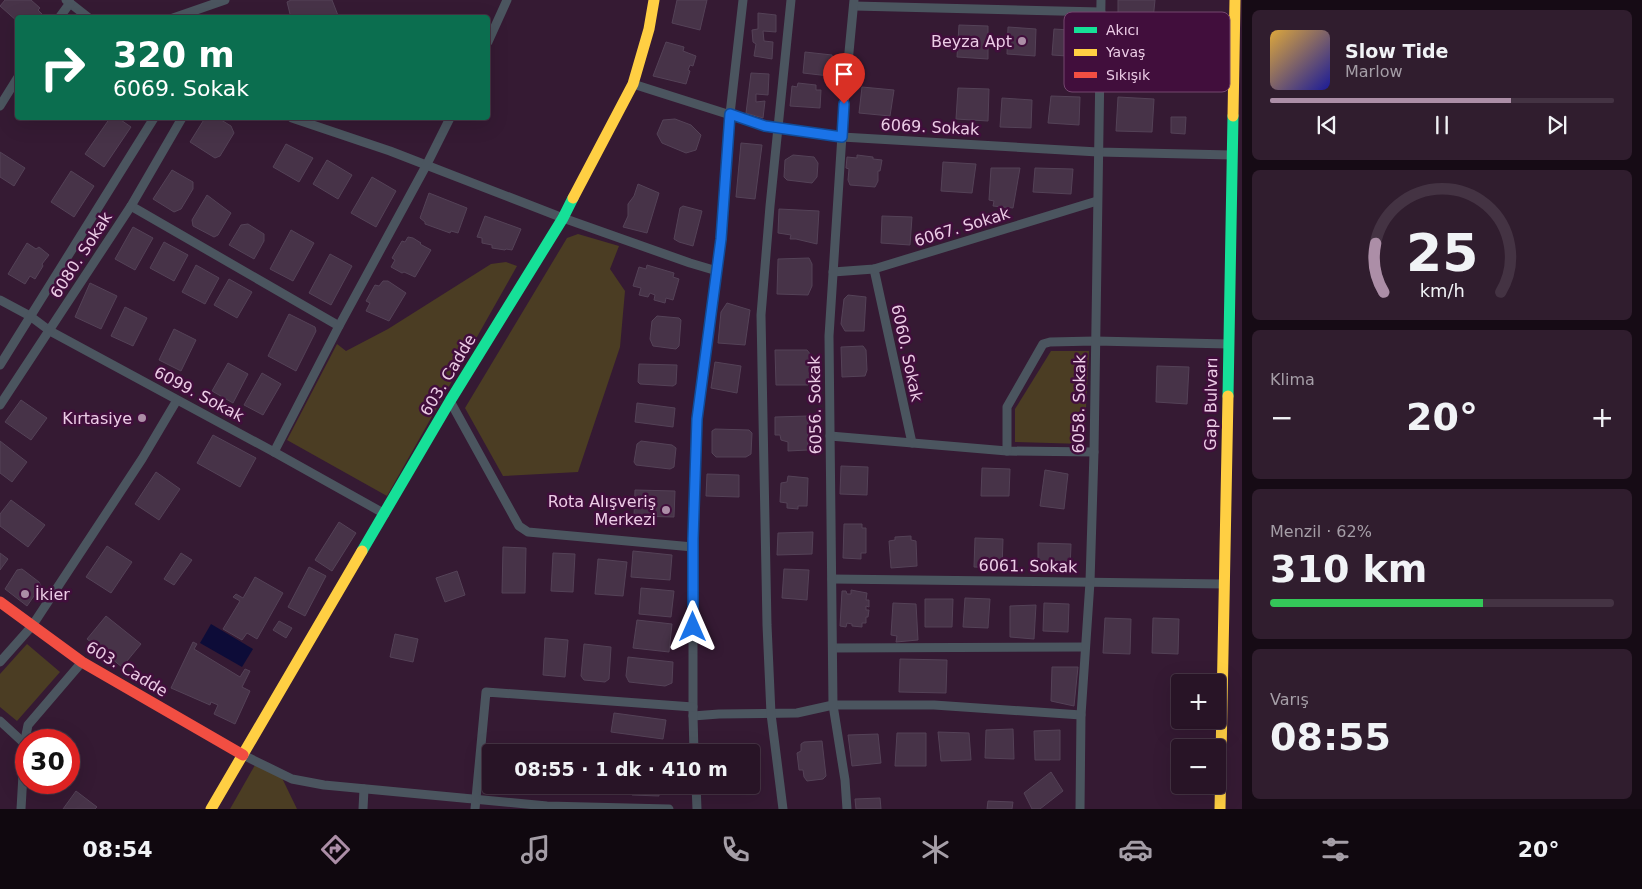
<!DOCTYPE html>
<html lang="tr">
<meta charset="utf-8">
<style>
:root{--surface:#281426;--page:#301d2e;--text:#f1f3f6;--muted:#a59ea7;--line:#443343;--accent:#ac8ea7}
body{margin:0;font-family:"DejaVu Sans",sans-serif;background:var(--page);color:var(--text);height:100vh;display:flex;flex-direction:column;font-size:19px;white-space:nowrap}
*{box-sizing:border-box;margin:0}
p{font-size:16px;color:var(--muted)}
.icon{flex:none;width:28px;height:28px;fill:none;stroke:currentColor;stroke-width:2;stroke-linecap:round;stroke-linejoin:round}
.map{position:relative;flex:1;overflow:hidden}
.drawer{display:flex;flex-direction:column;gap:10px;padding:10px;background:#160b15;width:400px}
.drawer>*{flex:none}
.banner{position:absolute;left:15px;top:15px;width:475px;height:105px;border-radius:5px;box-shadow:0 5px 20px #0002,0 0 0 1px var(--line);background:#0b6e4f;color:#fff;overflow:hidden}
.buttons{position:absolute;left:1171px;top:674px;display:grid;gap:10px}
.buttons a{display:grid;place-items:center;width:55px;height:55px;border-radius:5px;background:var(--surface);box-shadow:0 5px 20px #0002,0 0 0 1px var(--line);font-size:25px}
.speed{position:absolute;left:15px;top:729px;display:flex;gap:10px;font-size:25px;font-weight:700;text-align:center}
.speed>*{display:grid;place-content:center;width:65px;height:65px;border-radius:50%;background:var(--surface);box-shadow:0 5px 20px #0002,0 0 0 1px var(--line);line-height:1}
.speed .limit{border:8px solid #d22;background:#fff;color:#111}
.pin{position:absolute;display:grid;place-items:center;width:42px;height:42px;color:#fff;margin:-51px -21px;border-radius:50% 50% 50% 0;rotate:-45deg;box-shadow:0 0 5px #0007}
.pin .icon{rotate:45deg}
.me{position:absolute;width:55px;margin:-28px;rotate:0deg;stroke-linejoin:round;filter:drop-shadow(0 0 4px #0008)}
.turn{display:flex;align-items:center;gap:18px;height:105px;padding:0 15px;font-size:22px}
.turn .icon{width:65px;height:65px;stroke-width:2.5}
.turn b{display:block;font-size:35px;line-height:42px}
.big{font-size:38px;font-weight:700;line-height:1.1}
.drawer .widget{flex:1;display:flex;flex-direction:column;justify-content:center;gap:8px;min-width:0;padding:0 18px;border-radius:8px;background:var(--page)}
.drawer .dial{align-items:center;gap:0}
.dial svg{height:130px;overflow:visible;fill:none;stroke:var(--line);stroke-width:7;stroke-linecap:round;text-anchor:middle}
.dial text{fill:var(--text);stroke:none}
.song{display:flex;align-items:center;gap:15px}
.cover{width:60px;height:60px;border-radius:8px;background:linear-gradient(135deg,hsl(40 70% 55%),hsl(240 70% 35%))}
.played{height:5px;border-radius:2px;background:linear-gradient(90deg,var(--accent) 70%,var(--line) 70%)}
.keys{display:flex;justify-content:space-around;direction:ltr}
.heat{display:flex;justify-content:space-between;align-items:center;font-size:28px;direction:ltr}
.charge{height:8px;border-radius:4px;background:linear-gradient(90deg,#34c759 62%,var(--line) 0)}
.trip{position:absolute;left:482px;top:744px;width:278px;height:50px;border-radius:5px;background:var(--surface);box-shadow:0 5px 20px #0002,0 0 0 1px var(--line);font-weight:700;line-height:50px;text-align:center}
.tab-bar{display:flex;height:80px;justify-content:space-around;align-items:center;background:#10080f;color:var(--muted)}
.tab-bar .icon{width:35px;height:35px}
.tab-bar .on{color:var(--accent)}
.tab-bar b{font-size:22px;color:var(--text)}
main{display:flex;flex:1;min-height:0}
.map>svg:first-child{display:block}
.green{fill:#4b3d23}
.water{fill:#0d0c38}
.building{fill:#473348;stroke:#544257}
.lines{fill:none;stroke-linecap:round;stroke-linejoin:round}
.street{stroke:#4b555f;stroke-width:9}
.fast{stroke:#16e098;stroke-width:11}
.slow{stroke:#ffcf43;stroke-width:11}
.jam{stroke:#f24e42;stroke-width:11}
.route-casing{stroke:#114b97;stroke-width:12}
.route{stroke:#1a73e8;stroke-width:9}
.poi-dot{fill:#ac8ea7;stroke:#410e3c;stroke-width:2}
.labels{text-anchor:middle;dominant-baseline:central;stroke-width:5;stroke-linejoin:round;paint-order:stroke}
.poi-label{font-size:16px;fill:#eccce6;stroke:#410e3c;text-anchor:end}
.street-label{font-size:16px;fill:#eccce6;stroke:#410e3c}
.key{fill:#410e3c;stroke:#74476f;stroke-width:1}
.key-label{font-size:14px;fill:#eccce6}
</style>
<main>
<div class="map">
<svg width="1242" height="809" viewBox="0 0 1242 809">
<rect width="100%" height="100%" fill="#351a33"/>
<!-- green -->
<g class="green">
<polygon points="578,234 619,246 610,269 625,291 620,347 578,472 503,476 465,408 567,238"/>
<polygon points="506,262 517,266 387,496 287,440 337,344 346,351 388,329 491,264"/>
<polygon points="1051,351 1089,351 1084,444 1015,442 1015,409"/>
<polygon points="27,644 60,672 17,721 0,707 0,674"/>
<polygon points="255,765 282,778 297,809 230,809"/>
</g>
<!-- water -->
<polygon class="water" points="211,624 253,649 242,667 200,643"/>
<!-- building -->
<g class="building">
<polygon points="5,0 31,0 40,8 38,10 44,16 43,18 18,18 18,22 0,6"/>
<polygon points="291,0 332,0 339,18 291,18 287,2"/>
<polygon points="677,0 707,0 700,30 672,23"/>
<polygon points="1118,0 1155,0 1153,20 1149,26 1118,24"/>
<polygon points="758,13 776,15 776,32 763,31 764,41 773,42 772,59 754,56 756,44 753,42 752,30 758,29"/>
<polygon points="959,25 988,26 988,59 957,57"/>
<polygon points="1008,27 1036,29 1035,56 1007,54"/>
<polygon points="1054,29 1084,31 1083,57 1052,55"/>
<polygon points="666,42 684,47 683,51 696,56 693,66 690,65 688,70 690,71 686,84 653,76"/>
<polygon points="805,52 832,55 833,61 833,70 829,76 803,73"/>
<polygon points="751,73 769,74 768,95 756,94 756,102 765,101 763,118 746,113"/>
<polygon points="798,83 816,85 816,90 821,90 820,108 790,106 792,86 797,87"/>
<polygon points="862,87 894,90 890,116 859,113"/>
<polygon points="958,88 989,89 988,121 956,119"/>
<polygon points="1051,96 1080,97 1079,125 1048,123"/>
<polygon points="1118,97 1154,99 1152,132 1116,131"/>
<polygon points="1002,98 1032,100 1031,128 1000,127"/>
<polygon points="1171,117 1186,117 1185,134 1171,133"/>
<polygon points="110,118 118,118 131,127 104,167 85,154"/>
<polygon points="205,118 218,118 231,126 234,133 220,156 215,158 190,142"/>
<polygon points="675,119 691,125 701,135 696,150 686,153 662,143 657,134 663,120"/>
<polygon points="741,143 762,145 755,199 736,197"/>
<polygon points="286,144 313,158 299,182 273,167"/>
<polygon points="0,152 25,168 14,186 0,177"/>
<polygon points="793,155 814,157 818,163 817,177 812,183 787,180 784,177 785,160"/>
<polygon points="857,155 873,157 873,159 882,160 880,171 878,171 878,181 875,187 850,185 848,180 849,169 846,168 847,157 857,158"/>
<polygon points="327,160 352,175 338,199 313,184"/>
<polygon points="943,162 976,164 972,193 941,191"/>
<polygon points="991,168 1020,168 1013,208 993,206 994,201 989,200"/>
<polygon points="1035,168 1073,169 1071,194 1033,192"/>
<polygon points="172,170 193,182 193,189 181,209 174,212 153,199"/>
<polygon points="71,171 94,186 74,217 51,202"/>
<polygon points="372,177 396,191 376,227 351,213"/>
<polygon points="638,184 659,193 647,233 623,227 628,216 628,204 634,196"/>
<polygon points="429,193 467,208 458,233 451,231 450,233 425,224 425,222 420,218"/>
<polygon points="207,195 231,213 218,235 214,237 193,226 192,220"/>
<polygon points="683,206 702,211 693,246 679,242 674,239 680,208"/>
<polygon points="779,209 819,211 817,244 796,239 790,239 791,235 778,233"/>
<polygon points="485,216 521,229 512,250 506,249 505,250 492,248 492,245 482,243 482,238 477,237"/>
<polygon points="882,216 912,217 910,245 881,243"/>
<polygon points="248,224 264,234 264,241 254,259 229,245 241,225"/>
<polygon points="133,227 153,238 135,270 115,259"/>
<polygon points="291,230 314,243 293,281 270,269"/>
<polygon points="408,237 413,238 421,243 420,244 431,250 415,277 404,272 402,273 391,267 395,260 392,258 402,241 405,242"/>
<polygon points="164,242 188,255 174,281 150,268"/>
<polygon points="27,243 36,249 39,247 49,255 42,264 43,266 35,279 30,276 25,284 8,274"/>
<polygon points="330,254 352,266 331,305 309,293"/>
<polygon points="809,258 812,264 812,286 808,295 777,294 778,259"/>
<polygon points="196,265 219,278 205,304 182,292"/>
<polygon points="647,265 674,273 673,277 679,279 673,300 666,298 665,303 654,300 655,295 650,293 648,297 639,295 641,288 633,286 639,267 646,269"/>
<polygon points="229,279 252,292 237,318 214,305"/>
<polygon points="383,281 388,281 406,293 389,321 366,311 370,303 366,301 375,285 379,286"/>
<polygon points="90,283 117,296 101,329 75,317"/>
<polygon points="848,295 866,297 864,331 845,331 841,324 844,299"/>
<polygon points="727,303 750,310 745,345 718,343 721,312"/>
<polygon points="125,307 147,318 133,346 111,336"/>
<polygon points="289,314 315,327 316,331 296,371 268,356"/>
<polygon points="657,316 679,318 681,320 679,346 676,349 653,346 650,339 652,321"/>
<polygon points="174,329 196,340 181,371 159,360"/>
<polygon points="863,346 866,350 867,370 865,376 842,377 841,347"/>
<polygon points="775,350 807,350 811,355 811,378 808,385 776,385"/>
<polygon points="715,362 741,366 737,393 711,388"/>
<polygon points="228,363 248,374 233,403 212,391"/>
<polygon points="639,364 677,365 676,384 673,386 640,384 638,382"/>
<polygon points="1157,366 1189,367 1187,404 1156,402"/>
<polygon points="262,373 281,384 263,415 244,405"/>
<polygon points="21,400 47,418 31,440 5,422"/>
<polygon points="637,403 675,408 673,427 635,422"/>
<polygon points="808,416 808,450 788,451 788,442 781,440 780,435 775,435 775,417"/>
<polygon points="715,429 749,430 752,433 751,454 746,457 716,457 712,453 712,431"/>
<polygon points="213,435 256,458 240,487 197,463"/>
<polygon points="0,441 27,462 12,482 0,473"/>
<polygon points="641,441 672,445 676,448 674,467 670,469 636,465 634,462 637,444"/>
<polygon points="841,466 868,467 867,495 840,494"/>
<polygon points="982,468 1010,469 1009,496 981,496"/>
<polygon points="1045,470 1068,474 1064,509 1040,506"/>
<polygon points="156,472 180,489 159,520 135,504"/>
<polygon points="707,474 739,475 739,497 706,496"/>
<polygon points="788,476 808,478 807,506 798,506 798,509 787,508 787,503 780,502 781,483 787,482"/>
<polygon points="635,490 675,491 674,517 634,516"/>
<polygon points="11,500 45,525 28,547 0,526 0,514"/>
<polygon points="339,522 356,533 332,571 315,560"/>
<polygon points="844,524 862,524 862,528 866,528 866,553 861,553 861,559 843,558"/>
<polygon points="813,532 812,554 777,555 778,533"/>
<polygon points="911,536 911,540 916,541 917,566 891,568 889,541 895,540 895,537"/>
<polygon points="975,538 1003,539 1002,568 974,567"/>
<polygon points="1038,543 1071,544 1070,570 1038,569"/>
<polygon points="107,546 132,562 111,593 86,577"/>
<polygon points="503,547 526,548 525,593 502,593"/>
<polygon points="633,551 672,555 670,580 631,577"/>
<polygon points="0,553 8,559 0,570"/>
<polygon points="181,553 192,560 174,585 164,579"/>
<polygon points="553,553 575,554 573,592 551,591"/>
<polygon points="598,559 627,562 623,596 595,594"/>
<polygon points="309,567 326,576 305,616 288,607"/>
<polygon points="22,569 39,582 41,586 27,606 5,589 17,570"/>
<polygon points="784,569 809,570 807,600 782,598"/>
<polygon points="457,571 465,595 445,602 436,578"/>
<polygon points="255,577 283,593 257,639 247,633 242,640 223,629 240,601 233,597 236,594 243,598"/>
<polygon points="641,588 674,591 671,617 639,614"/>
<polygon points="851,590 867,593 866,600 869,600 869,607 866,606 866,610 869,610 868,617 866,617 866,623 862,623 862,627 852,626 852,624 847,623 846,627 840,626 842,591 846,591 847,594 851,594"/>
<polygon points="965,598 990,599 988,628 963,627"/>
<polygon points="925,599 953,599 952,627 925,627"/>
<polygon points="893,603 916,604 918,640 896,642 897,636 891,635"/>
<polygon points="1044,603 1069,604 1068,632 1043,631"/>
<polygon points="1036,605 1034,639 1010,637 1010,606"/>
<polygon points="106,616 141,644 122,667 87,639"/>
<polygon points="1105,618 1131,619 1130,654 1103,653"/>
<polygon points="1153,618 1179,619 1178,654 1152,653"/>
<polygon points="637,620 672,624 669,652 633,648"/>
<polygon points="279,621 292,628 286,638 273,630"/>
<polygon points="395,634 418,639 413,662 390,657"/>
<polygon points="545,638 568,640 565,677 543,675"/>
<polygon points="193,642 197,644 194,649 240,677 245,669 250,671 242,687 250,691 235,724 214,714 218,705 211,702 210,705 171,688"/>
<polygon points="584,644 611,647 609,679 605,682 584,680 581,676"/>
<polygon points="628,657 673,662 672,683 665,686 629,682 626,676"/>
<polygon points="900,659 947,660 946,693 899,692"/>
<polygon points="1052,667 1078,667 1074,706 1051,701"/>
<polygon points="614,713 666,720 663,739 611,732"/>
<polygon points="1013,729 1014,759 985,758 986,730"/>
<polygon points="1060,730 1060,760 1035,760 1034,731"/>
<polygon points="938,732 969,733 971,760 941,761"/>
<polygon points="897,733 926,733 926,766 895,766"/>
<polygon points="878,734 881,763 852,766 848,735"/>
<polygon points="822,741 826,776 823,779 807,781 804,777 803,770 799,770 797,753 801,751 801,744 804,742"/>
<polygon points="1051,772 1063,791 1040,809 1032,809 1024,793"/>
<polygon points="632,785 659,785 659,796 632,795"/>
<polygon points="76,791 97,807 95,809 63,809"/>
<polygon points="880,798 881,809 856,809 855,799"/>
<polygon points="988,801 1013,802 1012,809 987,809"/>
</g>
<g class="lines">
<!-- street -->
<g class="street">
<polyline points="66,0 89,18"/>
<polyline points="854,6 1101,12"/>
<polyline points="59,18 70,3"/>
<polyline points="173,18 225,0"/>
<polyline points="488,42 507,0"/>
<polyline points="633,84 765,126 842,137 1098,152 1232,155"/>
<polyline points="0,106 18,77"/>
<polyline points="292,118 390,151 563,218 690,263 717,271"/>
<polyline points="131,206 339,326"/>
<polyline points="874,269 912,443"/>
<polyline points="833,272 874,269 1097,201"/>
<polyline points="0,300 30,316 50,331 274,452 385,514"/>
<polyline points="0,365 154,118"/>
<polyline points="450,401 519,526 528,532 693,547"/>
<polyline points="0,405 131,206 182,118"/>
<polyline points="830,436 1007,451 1094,452"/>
<polyline points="1007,451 1007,407 1043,344 1050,342 1095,341 1229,344"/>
<polyline points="274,452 339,326 427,164 450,118"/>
<polyline points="832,579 1224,584"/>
<polyline points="833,648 1085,647"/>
<polyline points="0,662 32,626 142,459 177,400"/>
<polyline points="693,716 719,714 797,713 833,705 934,705 1081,715"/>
<polyline points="0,721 25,744"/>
<polyline points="694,752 693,716 693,547 697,419 721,239 730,114 743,0"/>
<polyline points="243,755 292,779 324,785 547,806 669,809"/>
<polyline points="696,785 697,809"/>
<polyline points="21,809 25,740 28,725 82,662"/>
<polyline points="363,809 364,789"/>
<polyline points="475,809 486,692 693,707"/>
<polyline points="783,809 771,714 767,625 761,315 770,206 791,0"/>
<polyline points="847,809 845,780 833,705 829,336 844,104 854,0"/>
<polyline points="1080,809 1081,715 1090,582 1094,452 1101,0"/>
</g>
<!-- fast -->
<g class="fast">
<polyline points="1228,396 1233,116"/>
<polyline points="362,551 450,401 563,218 573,198"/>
</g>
<!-- slow -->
<g class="slow">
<polyline points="1233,116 1235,0"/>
<polyline points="573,198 633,84 649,29 654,0"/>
<polyline points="211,809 362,551"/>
<polyline points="1220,809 1228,396"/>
</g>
<!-- jam -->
<polyline class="jam" points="0,602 82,662 243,755"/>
</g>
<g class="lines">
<!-- route casing -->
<g class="route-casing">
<polyline id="route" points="693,627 693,539 697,419 721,239 730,114 765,126 842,137 844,104"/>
</g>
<!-- route -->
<use href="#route" class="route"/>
</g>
<!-- markers -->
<g class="poi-dot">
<circle cx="1022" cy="41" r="5"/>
<circle cx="142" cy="418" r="5"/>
<circle cx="666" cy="510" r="5"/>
<circle cx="25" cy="594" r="5"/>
</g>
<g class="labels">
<!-- poi labels -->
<g class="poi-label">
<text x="1012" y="41">Beyza Apt</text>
<text x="132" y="418">Kırtasiye</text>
<text x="656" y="501">Rota Alışveriş<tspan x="656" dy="18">Merkezi</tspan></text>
<text x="35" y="594" text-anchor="start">İkier</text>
</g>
<!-- street labels -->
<g class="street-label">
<text transform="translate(930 127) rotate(3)">6069. Sokak</text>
<text transform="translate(962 227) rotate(-17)">6067. Sokak</text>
<text transform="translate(81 255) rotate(-57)">6080. Sokak</text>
<text transform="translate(907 353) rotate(78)">6060. Sokak</text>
<text transform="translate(448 375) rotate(-59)">603. Cadde</text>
<text transform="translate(199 394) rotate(28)">6099. Sokak</text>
<text transform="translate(1079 404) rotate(-89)">6058. Sokak</text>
<text transform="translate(1211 404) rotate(-89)">Gap Bulvarı</text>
<text transform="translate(815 405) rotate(-91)">6056. Sokak</text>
<text transform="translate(1028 566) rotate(1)">6061. Sokak</text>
<text transform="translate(127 669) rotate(31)">603. Cadde</text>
</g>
</g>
<!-- legend -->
<rect x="1064" y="12" width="166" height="80" rx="8" class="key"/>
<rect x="1074" y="27" width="23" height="6" fill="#16e098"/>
<rect x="1074" y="49" width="23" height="7" fill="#ffcf43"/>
<rect x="1074" y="72" width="23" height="6" fill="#f24e42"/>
<g class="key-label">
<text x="1106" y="35">Akıcı</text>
<text x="1106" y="57">Yavaş</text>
<text x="1106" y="80">Sıkışık</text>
</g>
</svg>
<div class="buttons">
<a>+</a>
<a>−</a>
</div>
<div class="speed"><div class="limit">30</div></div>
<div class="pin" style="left:844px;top:104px;background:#d93025"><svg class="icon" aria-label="arrive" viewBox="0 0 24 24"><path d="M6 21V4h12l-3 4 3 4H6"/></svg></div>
<svg class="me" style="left:693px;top:627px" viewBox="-20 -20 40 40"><path d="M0-17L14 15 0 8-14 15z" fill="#1a73e8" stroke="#fff" stroke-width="4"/></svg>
<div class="trip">08:55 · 1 dk · 410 m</div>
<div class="banner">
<div class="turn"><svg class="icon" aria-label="right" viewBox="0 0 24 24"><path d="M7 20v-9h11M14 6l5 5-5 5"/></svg><div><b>320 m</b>6069. Sokak</div></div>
</div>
</div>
<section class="drawer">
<div class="widget">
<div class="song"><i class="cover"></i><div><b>Slow Tide</b><p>Marlow</p></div></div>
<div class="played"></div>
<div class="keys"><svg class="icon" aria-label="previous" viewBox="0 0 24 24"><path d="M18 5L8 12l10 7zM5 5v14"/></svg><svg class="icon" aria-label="pause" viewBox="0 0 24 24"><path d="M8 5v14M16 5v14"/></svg><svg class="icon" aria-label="next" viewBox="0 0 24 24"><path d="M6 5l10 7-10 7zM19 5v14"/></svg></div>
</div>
<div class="widget dial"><svg viewBox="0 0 100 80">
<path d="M14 69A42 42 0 1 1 86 69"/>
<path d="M14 69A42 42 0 0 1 9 39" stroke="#ac8ea7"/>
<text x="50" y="56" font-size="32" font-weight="700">25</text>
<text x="50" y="72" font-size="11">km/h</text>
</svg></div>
<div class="widget"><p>Klima</p>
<div class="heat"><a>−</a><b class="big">20°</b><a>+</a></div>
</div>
<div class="widget"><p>Menzil · 62%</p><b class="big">310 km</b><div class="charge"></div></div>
<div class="widget"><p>Varış</p><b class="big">08:55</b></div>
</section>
</main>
<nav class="tab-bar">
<b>08:54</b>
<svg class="icon on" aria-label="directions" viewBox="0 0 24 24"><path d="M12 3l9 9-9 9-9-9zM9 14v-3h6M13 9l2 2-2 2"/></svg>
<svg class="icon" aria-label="music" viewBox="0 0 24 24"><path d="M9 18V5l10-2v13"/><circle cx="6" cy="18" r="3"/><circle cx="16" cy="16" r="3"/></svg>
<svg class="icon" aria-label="phone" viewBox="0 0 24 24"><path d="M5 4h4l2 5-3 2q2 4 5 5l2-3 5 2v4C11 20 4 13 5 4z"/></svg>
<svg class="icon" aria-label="climate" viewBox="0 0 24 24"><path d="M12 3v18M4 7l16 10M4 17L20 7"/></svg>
<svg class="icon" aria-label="car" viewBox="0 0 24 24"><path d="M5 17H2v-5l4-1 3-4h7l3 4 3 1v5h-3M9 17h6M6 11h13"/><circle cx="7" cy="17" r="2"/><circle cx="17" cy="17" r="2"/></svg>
<svg class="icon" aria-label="filters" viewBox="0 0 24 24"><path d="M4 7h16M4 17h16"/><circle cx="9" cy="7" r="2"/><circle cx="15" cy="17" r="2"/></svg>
<b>20°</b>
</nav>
